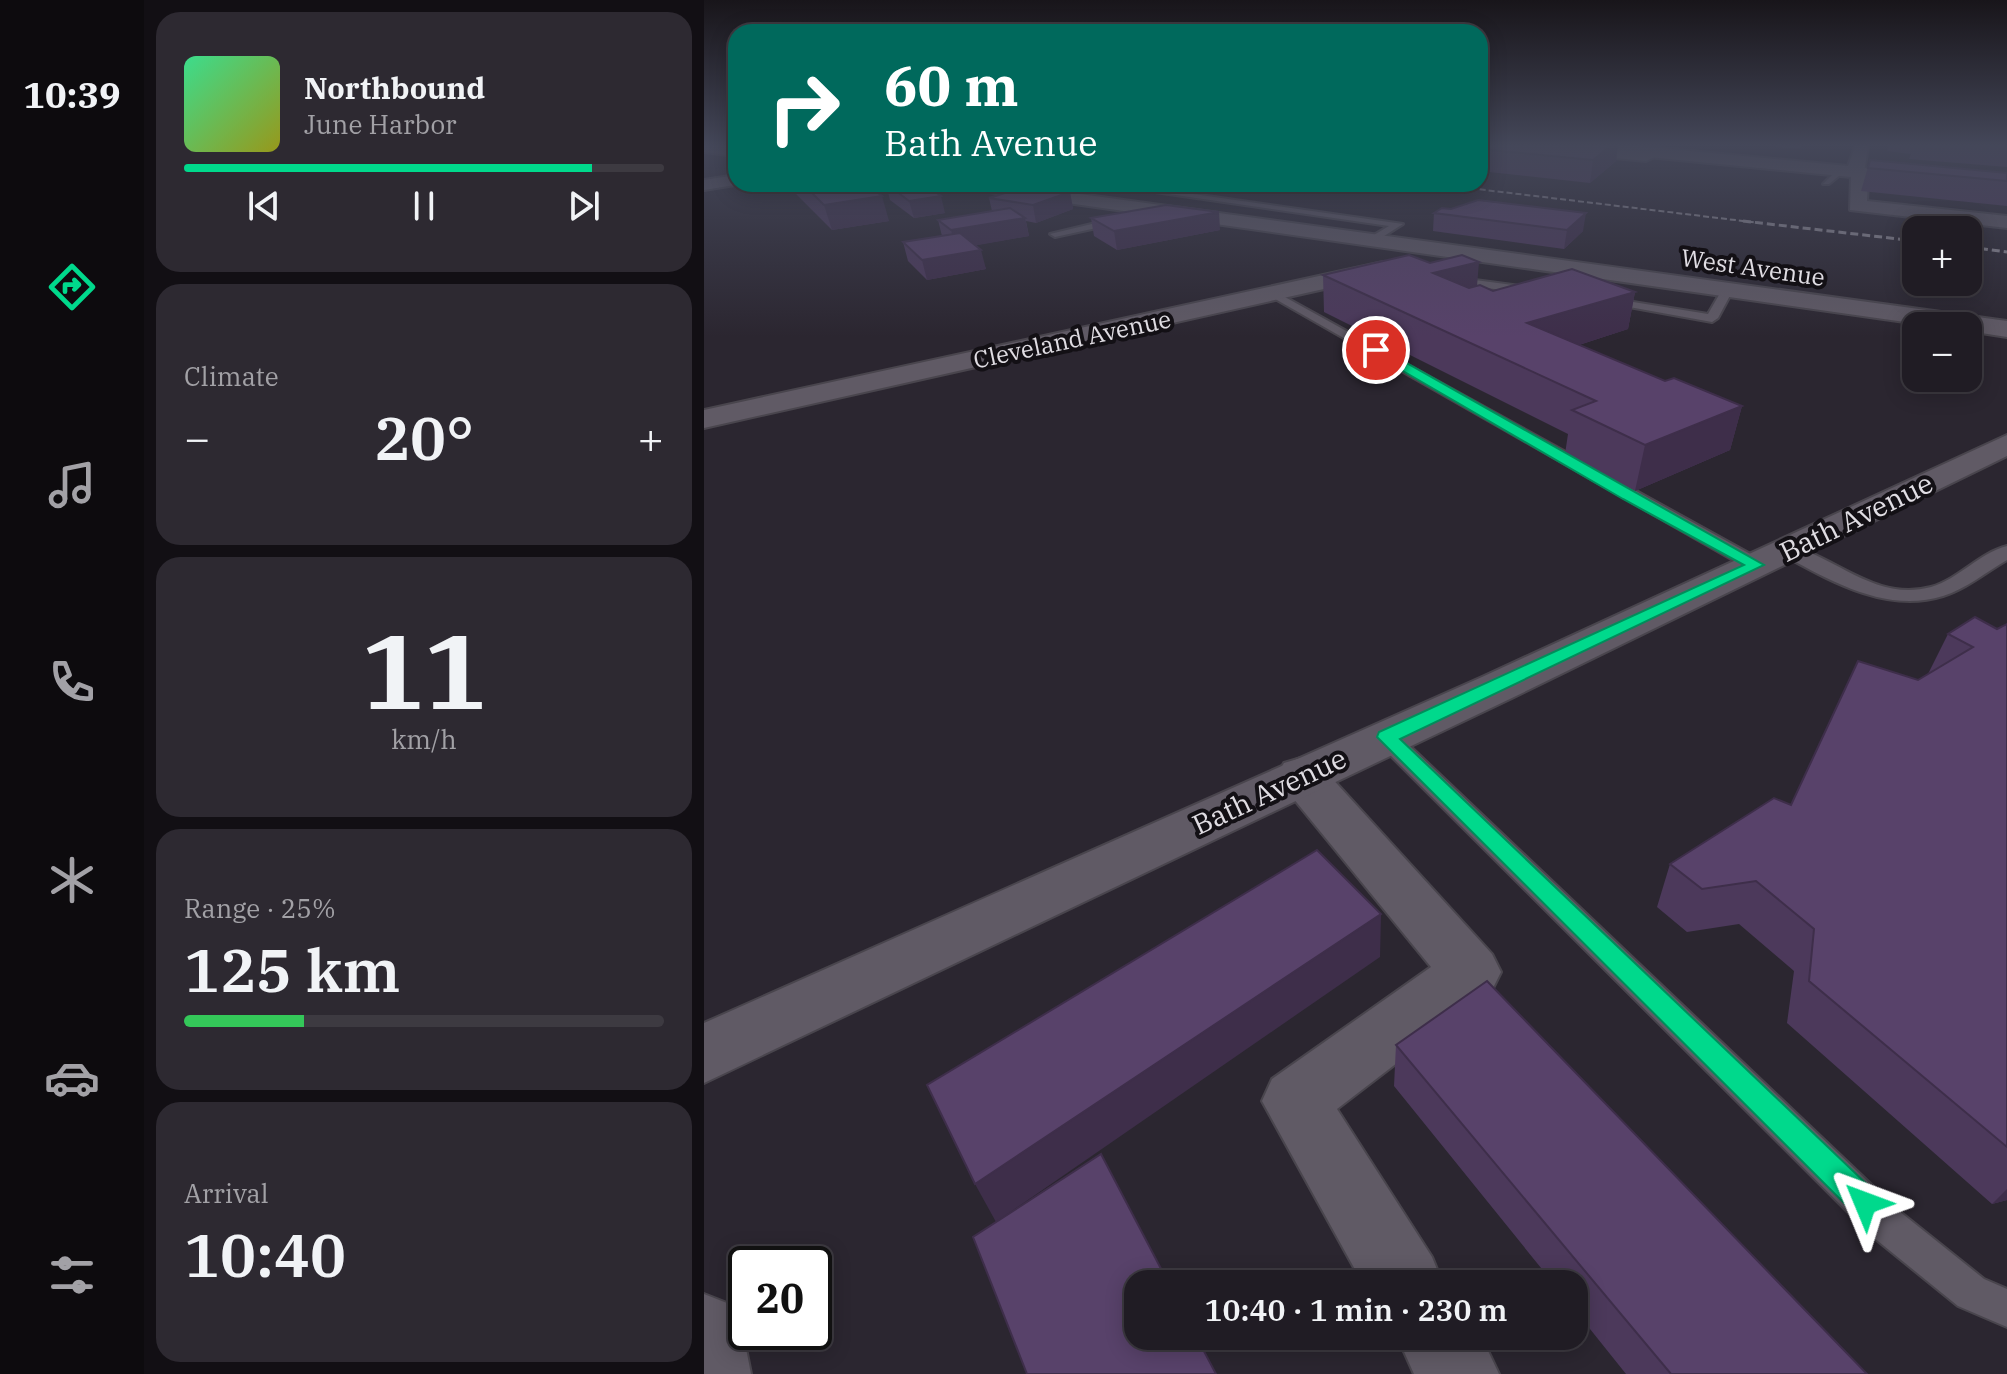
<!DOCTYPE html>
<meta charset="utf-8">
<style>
:root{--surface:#201c24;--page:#2d2931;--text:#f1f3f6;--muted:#a2a1a6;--line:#3d3a41;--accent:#00d98c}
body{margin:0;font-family:"IBM Plex Serif",serif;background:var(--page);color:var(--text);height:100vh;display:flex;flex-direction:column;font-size:30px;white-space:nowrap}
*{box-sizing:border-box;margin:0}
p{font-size:26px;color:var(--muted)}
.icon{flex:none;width:44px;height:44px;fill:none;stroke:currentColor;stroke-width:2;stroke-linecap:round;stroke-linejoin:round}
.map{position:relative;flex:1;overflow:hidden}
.sheet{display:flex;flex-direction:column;gap:12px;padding:12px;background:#120f14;width:560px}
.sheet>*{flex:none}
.guide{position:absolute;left:24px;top:24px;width:760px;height:168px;border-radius:24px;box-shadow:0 4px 20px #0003,0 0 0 2px var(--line);background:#00695c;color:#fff;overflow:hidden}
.tools{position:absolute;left:1198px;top:216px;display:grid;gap:16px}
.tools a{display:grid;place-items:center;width:80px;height:80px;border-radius:16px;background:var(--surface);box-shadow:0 4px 20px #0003,0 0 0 2px var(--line);font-size:40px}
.speed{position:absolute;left:24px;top:1246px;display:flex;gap:16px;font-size:40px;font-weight:700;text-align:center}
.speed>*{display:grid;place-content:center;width:104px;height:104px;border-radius:50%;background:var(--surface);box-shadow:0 4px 20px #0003,0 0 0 2px var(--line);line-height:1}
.speed .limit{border:4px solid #111;border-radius:12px;background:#fff;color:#111}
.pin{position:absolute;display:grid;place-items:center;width:68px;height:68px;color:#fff;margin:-34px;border:4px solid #fff;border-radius:50%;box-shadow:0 2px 8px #0007}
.me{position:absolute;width:88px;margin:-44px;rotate:314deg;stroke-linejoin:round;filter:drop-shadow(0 0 6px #0008)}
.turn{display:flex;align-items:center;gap:28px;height:168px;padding:0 24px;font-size:36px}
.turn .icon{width:104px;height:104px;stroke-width:2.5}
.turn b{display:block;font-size:56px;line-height:68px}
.big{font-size:60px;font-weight:600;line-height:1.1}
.sheet .card{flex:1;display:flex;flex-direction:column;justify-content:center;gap:12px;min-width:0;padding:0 28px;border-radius:24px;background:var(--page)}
.sheet .dial{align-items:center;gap:0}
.dial b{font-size:104px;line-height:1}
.song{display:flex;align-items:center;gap:24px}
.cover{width:96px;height:96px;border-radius:12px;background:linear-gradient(135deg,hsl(150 70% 55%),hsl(60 70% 35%))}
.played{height:8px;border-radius:4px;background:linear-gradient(90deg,var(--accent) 85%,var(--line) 85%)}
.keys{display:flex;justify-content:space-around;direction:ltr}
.heat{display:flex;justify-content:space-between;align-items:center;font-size:44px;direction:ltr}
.charge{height:12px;border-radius:6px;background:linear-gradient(90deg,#34c759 25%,var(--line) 0)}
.trip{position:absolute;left:420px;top:1270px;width:464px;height:80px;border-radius:24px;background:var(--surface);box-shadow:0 4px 20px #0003,0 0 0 2px var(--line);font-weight:600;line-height:80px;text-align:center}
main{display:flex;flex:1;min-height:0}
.tabs{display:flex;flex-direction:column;width:144px;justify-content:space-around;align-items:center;background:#0d0b0e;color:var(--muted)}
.tabs .icon{width:56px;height:56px}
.tabs .active{color:var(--accent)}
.tabs b{font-size:36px;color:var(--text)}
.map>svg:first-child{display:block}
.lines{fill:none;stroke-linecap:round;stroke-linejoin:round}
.lane-casing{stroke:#49454d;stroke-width:4}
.street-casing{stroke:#49454d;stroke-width:4}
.secondary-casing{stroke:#49454d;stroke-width:4}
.lane{fill:#605a65;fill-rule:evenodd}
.street{fill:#605a65;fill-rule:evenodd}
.secondary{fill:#605a65;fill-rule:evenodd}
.rail-far1{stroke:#959199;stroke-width:2;stroke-dasharray:6 3;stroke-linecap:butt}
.rail{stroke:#959199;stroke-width:3;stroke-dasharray:8 4;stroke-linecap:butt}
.wall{fill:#4c395b}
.shaded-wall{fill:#3e2e4a}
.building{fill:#58426a;stroke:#3e2e4a;stroke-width:2}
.route{fill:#00d98c;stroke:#008d5b;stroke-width:2}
.labels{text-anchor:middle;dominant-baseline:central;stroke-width:8;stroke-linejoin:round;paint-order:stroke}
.far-street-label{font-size:24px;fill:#e0dde3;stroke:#131015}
.street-label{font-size:28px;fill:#e0dde3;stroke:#131015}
</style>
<main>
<nav class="tabs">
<b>10:39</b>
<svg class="icon active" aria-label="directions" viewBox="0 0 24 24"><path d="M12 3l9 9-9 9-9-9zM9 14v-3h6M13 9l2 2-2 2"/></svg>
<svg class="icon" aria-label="music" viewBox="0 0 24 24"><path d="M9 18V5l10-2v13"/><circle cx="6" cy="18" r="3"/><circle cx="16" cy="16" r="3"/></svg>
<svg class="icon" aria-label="phone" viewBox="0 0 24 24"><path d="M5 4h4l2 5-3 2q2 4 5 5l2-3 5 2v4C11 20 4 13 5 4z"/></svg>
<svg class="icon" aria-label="climate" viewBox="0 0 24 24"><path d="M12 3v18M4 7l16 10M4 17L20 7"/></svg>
<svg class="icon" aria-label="car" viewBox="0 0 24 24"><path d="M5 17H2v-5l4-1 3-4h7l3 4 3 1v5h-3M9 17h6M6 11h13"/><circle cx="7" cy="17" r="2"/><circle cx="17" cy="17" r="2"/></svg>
<svg class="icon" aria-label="filters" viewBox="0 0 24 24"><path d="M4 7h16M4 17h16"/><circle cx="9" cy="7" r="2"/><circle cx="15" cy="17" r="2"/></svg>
</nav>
<section class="sheet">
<div class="card">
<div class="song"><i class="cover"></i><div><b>Northbound</b><p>June Harbor</p></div></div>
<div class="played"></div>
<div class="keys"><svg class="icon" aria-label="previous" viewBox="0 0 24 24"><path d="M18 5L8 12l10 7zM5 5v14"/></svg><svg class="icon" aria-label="pause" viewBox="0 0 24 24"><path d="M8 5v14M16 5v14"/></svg><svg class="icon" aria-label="next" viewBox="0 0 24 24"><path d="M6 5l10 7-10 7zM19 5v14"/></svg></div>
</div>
<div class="card"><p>Climate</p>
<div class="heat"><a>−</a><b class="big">20°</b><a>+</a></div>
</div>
<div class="card dial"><b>11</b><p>km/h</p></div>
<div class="card"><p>Range · 25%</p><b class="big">125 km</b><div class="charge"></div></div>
<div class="card"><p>Arrival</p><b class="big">10:40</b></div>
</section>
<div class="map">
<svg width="1303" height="1374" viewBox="0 0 1303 1374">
<rect width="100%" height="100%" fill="#2b2630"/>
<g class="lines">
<!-- lane casing -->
<g class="lane-casing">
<g id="lane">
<polygon points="882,151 941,156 955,151 959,153 942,161 879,155"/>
<polygon points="1134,169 1141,171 1125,184 1119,184"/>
<polygon points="369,184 381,184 349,197 342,195"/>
<polygon points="396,184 419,184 699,224 669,243 665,238 685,226"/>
<polygon points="417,217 420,222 351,237 346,234"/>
<polygon points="756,278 832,288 838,291 832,294 757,285 744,289 738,286"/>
<polygon points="1023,287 1029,290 1014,318 1008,322 892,301 898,297 1004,314 1019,288"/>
<polygon points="570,291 1059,561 1061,565 1059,569 1045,569 566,296 564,294"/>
<path d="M 1083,544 C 1132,557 1172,602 1227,587 C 1255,579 1275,553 1303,546 L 1303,560 C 1282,572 1262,589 1239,596 C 1182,614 1125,580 1077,554 L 1077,546 Z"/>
<polygon points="682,729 690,731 1195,1211 1280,1279 1303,1289 1303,1327 1254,1306 1169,1237 674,743 670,737"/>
</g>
</g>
<!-- street casing -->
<g class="street-casing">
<g id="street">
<polygon points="0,144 32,146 32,156 0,152"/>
<polygon points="856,144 913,144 1144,166 1152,144 1164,144 1161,168 1303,182 1303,192 1164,178 1163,201 1303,216 1303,228 1146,210 1147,177 863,149"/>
<polygon points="32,175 32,184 37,184 0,190 0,180"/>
<polygon points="256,184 303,184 1303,321 1303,337 1264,331 1264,326 1229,326 265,189"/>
<polygon points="679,262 690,269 687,274 0,428 0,410"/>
<polygon points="597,758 614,763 788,954 797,972 788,990 633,1109 728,1257 739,1284 659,1284 558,1101 568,1079 727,967 580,787 573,775 580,763"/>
<polygon points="693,1336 777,1336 795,1374 710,1374"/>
</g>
</g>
<!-- secondary casing -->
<g class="secondary-casing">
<g id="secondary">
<polygon points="1303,435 1303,456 810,697 0,1083 0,1023 778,677"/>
<polygon points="0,1294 28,1305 39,1333 47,1374 0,1374"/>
</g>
</g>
<!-- lane -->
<use href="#lane" class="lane"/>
<!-- street -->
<use href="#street" class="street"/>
<!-- secondary -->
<use href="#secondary" class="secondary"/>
<!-- rail-far1 -->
<polyline class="rail-far1" points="731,184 1056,223"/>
<!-- rail -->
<g class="rail">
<polyline points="1039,221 1212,241"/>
<polyline points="1264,247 1303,252"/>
</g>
</g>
<!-- wall -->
<g class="wall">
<polygon points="776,144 914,144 912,161 886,183 776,171"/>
<polygon points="1046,144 1099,144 1096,149"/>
<polygon points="1185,144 1303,144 1303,167 1205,159 1207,154 1183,151"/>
<polygon points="1166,160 1303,173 1303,206 1157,191"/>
<polygon points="86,184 162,184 185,221 128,230 87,189"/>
<polygon points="182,184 241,213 210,218 186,200"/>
<polygon points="366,192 369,209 332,223 322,221 325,236 272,245 282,269 223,280 204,261 199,242 238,236 234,220 288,211 285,198"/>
<polygon points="730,213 879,231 860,249 729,231"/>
<polygon points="387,218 516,230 413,250 390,236"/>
<polygon points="619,275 773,286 789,291 931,292 924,329 875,345 961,381 1038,406 1026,450 931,491 861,454 864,434 620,312"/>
<polygon points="1303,624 1303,1200 1288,1204 1083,1023 1090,971 1035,924 983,932 953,907 966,864 1087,805 1214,680 1224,674 1244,634 1293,629"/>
<polygon points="692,1045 1163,1374 922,1374 870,1309 870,1284 850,1284 690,1086"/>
</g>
<!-- shaded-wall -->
<g class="shaded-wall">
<polygon points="909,144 914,144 912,161 886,183 889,160"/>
<polygon points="366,192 369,209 332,223 329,205"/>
<polygon points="178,196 185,221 128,230 120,205"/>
<polygon points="237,196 241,213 210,218 205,201"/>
<polygon points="515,212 516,230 413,250 410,231"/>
<polygon points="882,213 879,231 860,249 863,230"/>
<polygon points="321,218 325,236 252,249 247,230"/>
<polygon points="277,250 282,269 223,280 218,260"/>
<polygon points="775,262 772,298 729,273"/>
<polygon points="931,292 924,329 819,363 823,323"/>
<polygon points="1038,406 1026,450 931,491 941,445"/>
<polygon points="677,914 676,957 292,1222 271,1184"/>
<polygon points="1303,1189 1303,1200 1288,1204"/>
</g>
<!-- building -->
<g class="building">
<polygon points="776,144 909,144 889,160 776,149"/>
<polygon points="1166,160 1303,173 1303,181 1164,168"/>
<polygon points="99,184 162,184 178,196 120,205"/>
<polygon points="183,184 220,184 237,196 205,201"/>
<polygon points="323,186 366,192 329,205 285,198"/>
<polygon points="774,200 882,213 863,230 730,213 738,208 747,209"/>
<polygon points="462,205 515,212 410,231 387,218"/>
<polygon points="306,208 321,218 247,230 234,220"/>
<polygon points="256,233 277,250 218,260 199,242"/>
<polygon points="705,255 726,263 758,255 775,262 729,273 765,288 776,285 789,291 868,269 931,292 823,323 961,381 970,378 1038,406 941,445 868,410 892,401 619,275"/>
<polygon points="1271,617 1293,629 1303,624 1303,1147 1105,981 1110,929 1052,881 998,889 966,864 1070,798 1087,805 1154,661 1214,680 1269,647 1244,634"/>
<polygon points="613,850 677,914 271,1184 223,1085"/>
<polygon points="783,981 1163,1374 967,1374 692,1045"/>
<polygon points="397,1154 465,1284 434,1284 434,1336 492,1336 512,1374 323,1374 269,1237"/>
</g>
<!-- sky -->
<linearGradient id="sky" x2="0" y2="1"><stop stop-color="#18151a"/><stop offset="0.43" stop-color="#444759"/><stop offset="1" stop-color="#444759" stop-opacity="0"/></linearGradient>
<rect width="1303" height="337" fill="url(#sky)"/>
<!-- route -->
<polygon class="route" points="668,348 676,348 1060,565 696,739 1171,1192 1175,1203 1171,1213 1161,1218 1150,1213 673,737 675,732 1040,565 919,499 668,353"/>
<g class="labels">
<!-- far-street labels -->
<g class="far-street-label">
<text transform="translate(1049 267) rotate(8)">West Avenue</text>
<text transform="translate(368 339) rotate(-12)">Cleveland Avenue</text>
</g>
<!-- street labels -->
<g class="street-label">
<text transform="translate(1152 517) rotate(-26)">Bath Avenue</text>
<text transform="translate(565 791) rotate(-25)">Bath Avenue</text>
</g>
</g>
</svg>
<div class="tools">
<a>+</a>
<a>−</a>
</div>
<div class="speed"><div class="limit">20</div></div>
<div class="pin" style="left:672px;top:350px;background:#d93025"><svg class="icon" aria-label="arrive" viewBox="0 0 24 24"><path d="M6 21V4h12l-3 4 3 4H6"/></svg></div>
<svg class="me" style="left:1161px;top:1203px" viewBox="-20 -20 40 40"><path d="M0-17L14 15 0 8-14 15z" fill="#00d98c" stroke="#fff" stroke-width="4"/></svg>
<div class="trip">10:40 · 1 min · 230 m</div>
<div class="guide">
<div class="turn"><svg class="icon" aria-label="right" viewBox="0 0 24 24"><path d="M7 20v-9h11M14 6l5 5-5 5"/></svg><div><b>60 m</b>Bath Avenue</div></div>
</div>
</div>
</main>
